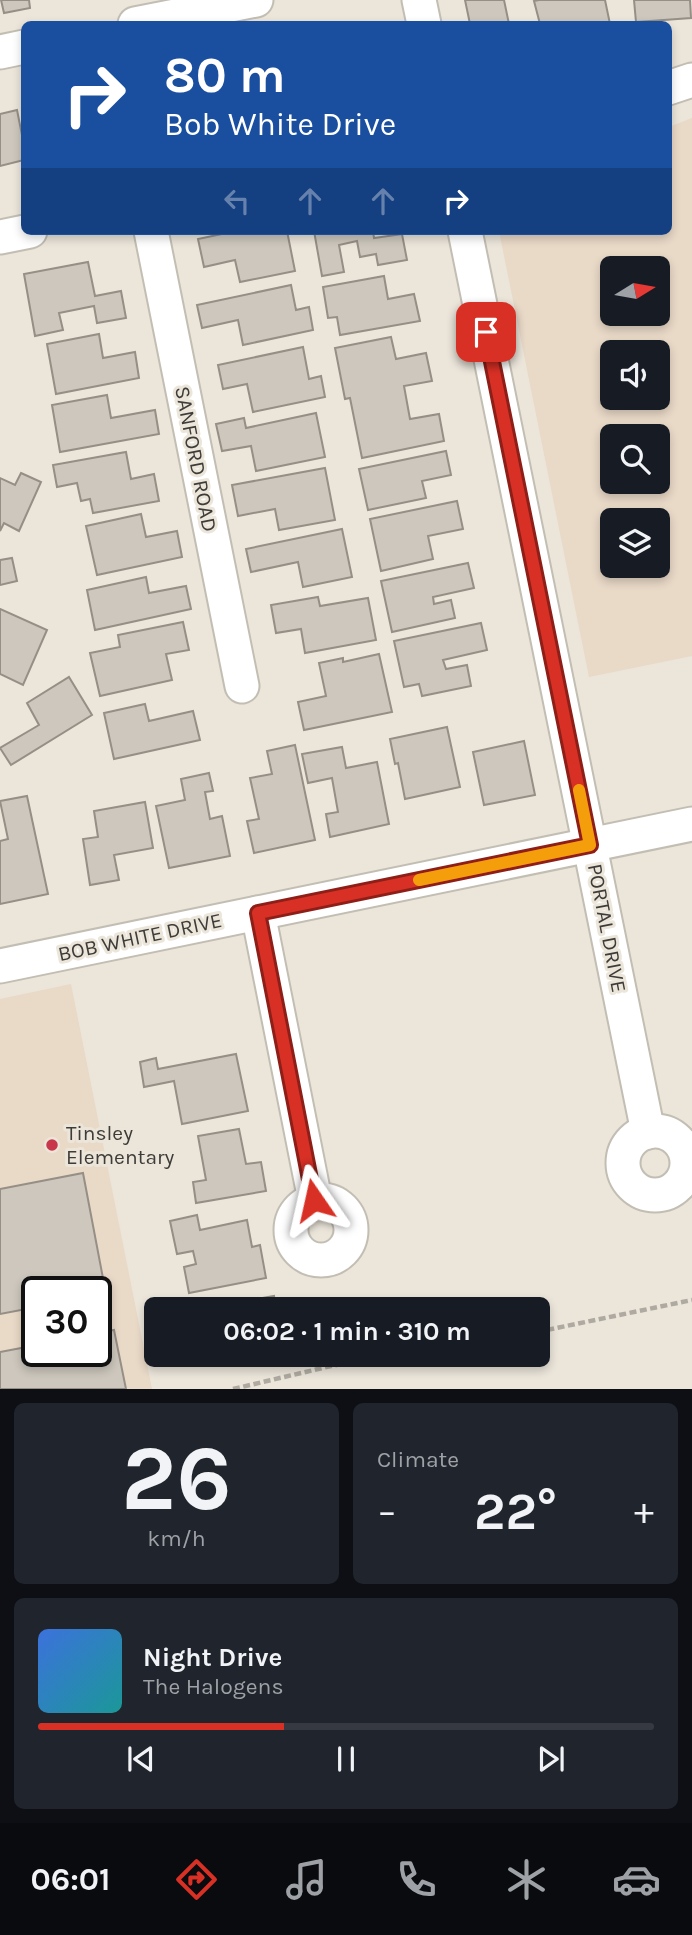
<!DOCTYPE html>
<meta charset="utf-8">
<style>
:root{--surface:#171b24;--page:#20242c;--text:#f1f3f6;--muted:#9ea1a6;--line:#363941;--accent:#d93025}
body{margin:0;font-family:Karla,sans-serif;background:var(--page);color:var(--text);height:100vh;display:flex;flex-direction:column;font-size:26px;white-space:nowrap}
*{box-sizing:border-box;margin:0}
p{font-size:23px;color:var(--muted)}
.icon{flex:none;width:38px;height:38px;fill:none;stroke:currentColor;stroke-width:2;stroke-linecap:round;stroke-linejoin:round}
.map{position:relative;height:1389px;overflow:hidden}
.sheet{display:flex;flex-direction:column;gap:14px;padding:14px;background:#0d0f14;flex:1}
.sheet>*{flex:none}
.guide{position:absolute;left:21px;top:21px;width:651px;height:214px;border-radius:10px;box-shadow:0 4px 10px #0003;background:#1a4fa0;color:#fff;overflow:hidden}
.needle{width:46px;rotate:79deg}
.fabs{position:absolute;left:600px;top:256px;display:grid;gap:14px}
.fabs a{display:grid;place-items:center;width:70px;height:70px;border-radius:10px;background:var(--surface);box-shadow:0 4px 10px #0003;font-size:35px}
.speed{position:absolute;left:21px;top:1276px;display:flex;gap:14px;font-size:35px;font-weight:700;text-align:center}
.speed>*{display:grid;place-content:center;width:91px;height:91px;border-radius:50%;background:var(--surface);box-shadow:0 4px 10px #0003;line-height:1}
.speed .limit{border:4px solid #111;border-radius:10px;background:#fff;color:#111}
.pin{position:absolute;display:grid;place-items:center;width:60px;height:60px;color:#fff;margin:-30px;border-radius:14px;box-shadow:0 4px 10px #0006}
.me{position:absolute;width:77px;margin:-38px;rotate:349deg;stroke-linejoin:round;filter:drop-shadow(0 0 5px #0008)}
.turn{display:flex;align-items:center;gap:24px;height:147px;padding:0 28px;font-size:32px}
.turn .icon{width:91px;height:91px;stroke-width:2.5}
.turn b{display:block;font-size:49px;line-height:60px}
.lanes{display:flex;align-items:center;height:66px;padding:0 28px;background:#0003;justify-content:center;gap:35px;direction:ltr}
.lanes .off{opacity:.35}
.big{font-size:52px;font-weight:700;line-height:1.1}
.sheet .card{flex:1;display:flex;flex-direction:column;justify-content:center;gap:10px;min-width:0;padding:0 24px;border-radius:10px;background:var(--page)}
.sheet .dial{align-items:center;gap:0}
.dial b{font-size:91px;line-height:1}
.song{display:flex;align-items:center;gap:21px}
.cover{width:84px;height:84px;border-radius:10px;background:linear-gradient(135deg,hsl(220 70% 55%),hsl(180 70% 35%))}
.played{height:7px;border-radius:4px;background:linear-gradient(90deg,var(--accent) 40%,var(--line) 40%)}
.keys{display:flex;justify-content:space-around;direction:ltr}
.heat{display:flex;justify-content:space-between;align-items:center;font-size:38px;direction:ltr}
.sheet .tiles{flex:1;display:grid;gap:14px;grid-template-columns:1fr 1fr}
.card:last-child{grid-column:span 2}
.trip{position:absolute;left:144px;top:1297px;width:406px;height:70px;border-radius:10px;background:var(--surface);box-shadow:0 4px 10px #0003;font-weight:700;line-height:70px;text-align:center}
.dock{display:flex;height:112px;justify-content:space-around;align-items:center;background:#090b0e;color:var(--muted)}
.dock .icon{width:49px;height:49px}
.dock .active{color:var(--accent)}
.dock b{font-size:32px;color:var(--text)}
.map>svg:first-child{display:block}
.education{fill:#e9d9c7;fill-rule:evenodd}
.building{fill:#cdc7bd;stroke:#958f86;stroke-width:2}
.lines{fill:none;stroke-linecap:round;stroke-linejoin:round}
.minor-casing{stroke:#c3beb3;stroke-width:37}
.path{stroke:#afaaa1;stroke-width:4.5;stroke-dasharray:7 3.5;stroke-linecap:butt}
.minor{stroke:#fff;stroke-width:33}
.route-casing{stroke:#8d1f18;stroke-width:18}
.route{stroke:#d93025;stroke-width:12}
.slow{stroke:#f59e0b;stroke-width:12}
.poi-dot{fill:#c8384a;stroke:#ebe5da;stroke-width:2.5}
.labels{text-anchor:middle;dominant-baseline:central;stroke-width:6;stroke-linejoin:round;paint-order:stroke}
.street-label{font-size:21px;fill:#3e3c38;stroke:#ebe5da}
.poi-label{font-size:21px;fill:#3e3c38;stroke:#ebe5da;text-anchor:start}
</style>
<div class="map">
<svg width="692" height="1389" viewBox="0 0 692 1389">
<rect width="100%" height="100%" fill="#ebe5da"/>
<!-- education -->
<g class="education">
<path d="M 692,118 L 692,656 L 589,677 L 499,231 L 668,231 L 669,127 ZM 612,268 L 658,268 L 658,313 L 612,313 ZM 612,352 L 658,352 L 658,397 L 612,397 ZM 612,436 L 658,436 L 658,481 L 612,481 ZM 612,520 L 658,520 L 658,565 L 612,565 Z"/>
<path d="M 71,984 L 152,1389 L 0,1389 L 0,999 ZM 37,1292 L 96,1292 L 96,1351 L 37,1351 Z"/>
</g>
<!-- building -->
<g class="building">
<polygon points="1,0 29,0 30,8 4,13"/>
<polygon points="465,0 504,0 509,24 470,24"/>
<polygon points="539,0 605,0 610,24 540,24 534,1"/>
<polygon points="634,0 690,0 691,18 636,22"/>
<polygon points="17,110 24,145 24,160 0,166 0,114"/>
<polygon points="236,231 287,231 295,271 240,282 235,260 204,267 198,239"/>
<polygon points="314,231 373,231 374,238 402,234 407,260 378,265 376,254 360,257 357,241 339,245 344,272 322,276"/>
<polygon points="88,262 95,296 121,291 126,318 97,323 94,306 59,313 63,330 35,336 24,274"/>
<polygon points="384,276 388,299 414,294 420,321 340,335 337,317 328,318 323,287"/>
<polygon points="291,285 296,310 309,307 313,330 243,345 238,320 202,328 197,305"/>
<polygon points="99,334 103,358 135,352 139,378 56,394 47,344"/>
<polygon points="391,337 396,359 426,353 432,381 404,386 410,419 439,414 444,441 362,458 350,398 345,399 335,348"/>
<polygon points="303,347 309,379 321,376 325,397 253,412 247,384 223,389 218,365"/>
<polygon points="107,395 111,418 155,410 159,434 60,452 52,405"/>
<polygon points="316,413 325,457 256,471 251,446 222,451 216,424 244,418 246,428"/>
<polygon points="446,451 451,475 422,481 426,498 368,510 359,469"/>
<polygon points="126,452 131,479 154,474 159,501 93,513 90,499 81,501 77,483 57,487 53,465"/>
<polygon points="325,468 335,520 279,530 275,509 238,516 232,485"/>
<polygon points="21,473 41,482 19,531 4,523 0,531 0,478 15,485"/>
<polygon points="457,501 463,529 428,536 433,559 381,571 370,519"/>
<polygon points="141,514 146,537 177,531 182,557 97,575 86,526"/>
<polygon points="342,529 352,577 303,587 298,562 251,572 246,549"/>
<polygon points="12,558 17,581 0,585 0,560"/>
<polygon points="468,563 474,588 433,597 434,604 451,600 455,618 392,632 381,581"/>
<polygon points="146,577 149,593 186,586 191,609 95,630 87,590"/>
<polygon points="318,597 320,606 368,598 376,640 305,653 301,629 276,633 271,605"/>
<polygon points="0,609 47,630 23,685 0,674"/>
<polygon points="183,622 189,650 166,654 172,680 100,696 90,653 120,647 118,635"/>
<polygon points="481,623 487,650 443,660 446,669 467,665 471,686 422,696 419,684 404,687 394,641"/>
<polygon points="379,654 392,712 304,730 298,702 326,696 319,663 343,658 343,662"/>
<polygon points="69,677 92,715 11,765 0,748 39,725 27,703"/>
<polygon points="145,704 149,721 193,711 200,740 114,759 104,713"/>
<polygon points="447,727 460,787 405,799 398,763 395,764 390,739"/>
<polygon points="524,741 535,795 484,805 473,752"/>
<polygon points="295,745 315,840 254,853 247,821 259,819 250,778 272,774 267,751"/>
<polygon points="342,747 346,768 377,762 389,824 330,837 326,814 338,812 332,778 308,783 302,754"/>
<polygon points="209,773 213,791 205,792 210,819 222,816 230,856 169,868 156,806 185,800 181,779"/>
<polygon points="27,796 48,894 0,904 0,841 8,839 0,801"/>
<polygon points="145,802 153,848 114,855 119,880 90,885 83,839 98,837 94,811"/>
<polygon points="236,1054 248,1111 182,1124 174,1081 144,1087 140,1062 156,1058 158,1069"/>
<polygon points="239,1129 246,1164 261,1162 266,1191 196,1203 193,1182 206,1180 198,1136"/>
<polygon points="83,1173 106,1294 96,1295 96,1292 37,1292 37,1307 0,1314 0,1189"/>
<polygon points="197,1215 200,1230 247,1220 252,1247 260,1245 266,1278 189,1293 184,1267 196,1264 193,1251 177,1254 170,1221"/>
<polygon points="274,1296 276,1309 202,1309"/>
<polygon points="114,1330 126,1389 0,1389 0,1352 37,1345 37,1351 96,1351 96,1333"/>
<polygon points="227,1354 281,1354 229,1364"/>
</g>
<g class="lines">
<!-- minor casing -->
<g class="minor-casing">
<g id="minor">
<polyline points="419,0 424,24"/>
<polyline points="135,24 256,0"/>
<polyline points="0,52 24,47"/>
<polyline points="668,88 692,80"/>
<polyline points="151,231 242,686"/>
<polyline points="465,231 648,1132"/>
<polyline points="0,237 30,231"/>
<polyline points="258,913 315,1200"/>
<polyline points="0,966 692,824"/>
<circle cx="655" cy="1163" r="32"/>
<circle cx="321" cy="1230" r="30"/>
</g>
</g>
<!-- path -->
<g class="path">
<polyline points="537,1332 692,1300"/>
<polyline points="233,1389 331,1366 393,1354"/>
</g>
<!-- minor -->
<use href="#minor" class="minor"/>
</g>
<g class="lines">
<!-- route casing -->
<g class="route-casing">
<polyline id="route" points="314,1200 258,913 590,845 486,332"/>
</g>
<!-- route -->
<use href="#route" class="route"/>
<!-- slow -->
<polyline class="slow" points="419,880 590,845 579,790"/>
</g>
<!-- markers -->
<circle class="poi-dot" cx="52" cy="1145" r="7"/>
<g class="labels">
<!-- street labels -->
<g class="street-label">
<text transform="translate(196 459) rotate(79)">SANFORD ROAD</text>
<text transform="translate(607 928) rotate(79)">PORTAL DRIVE</text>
<text transform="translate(140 937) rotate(-12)">BOB WHITE DRIVE</text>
</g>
<!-- poi labels -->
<g class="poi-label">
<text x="66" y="1133">Tinsley<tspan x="66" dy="24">Elementary</tspan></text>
</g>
</g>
</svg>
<div class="fabs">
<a><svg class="needle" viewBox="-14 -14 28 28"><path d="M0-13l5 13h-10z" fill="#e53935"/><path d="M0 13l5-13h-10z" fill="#9ea1a6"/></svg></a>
<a><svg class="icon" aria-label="sound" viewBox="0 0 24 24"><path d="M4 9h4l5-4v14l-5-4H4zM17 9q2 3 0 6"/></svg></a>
<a><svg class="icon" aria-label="search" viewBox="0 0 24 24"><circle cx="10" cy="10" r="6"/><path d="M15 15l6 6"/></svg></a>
<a><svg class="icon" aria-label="layers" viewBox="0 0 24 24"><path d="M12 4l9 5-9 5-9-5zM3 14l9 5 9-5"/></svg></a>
</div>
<div class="speed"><div class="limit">30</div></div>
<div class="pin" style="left:486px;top:332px;background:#d93025"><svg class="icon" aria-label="arrive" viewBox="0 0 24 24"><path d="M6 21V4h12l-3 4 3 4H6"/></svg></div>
<svg class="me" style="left:314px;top:1200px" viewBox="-20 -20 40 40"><path d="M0-17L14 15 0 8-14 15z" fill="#d93025" stroke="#fff" stroke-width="4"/></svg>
<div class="trip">06:02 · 1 min · 310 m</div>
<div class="guide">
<div class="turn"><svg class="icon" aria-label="right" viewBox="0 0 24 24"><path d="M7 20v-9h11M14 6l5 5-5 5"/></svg><div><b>80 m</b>Bob White Drive</div></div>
<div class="lanes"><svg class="icon off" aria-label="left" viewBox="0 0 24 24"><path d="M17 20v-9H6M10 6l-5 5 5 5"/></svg><svg class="icon off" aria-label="ahead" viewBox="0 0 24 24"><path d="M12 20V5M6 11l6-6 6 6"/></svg><svg class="icon off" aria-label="ahead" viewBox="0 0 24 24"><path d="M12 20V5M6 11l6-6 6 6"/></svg><svg class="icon" aria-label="right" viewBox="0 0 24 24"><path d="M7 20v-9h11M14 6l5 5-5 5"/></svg></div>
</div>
</div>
<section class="sheet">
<div class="tiles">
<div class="card dial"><b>26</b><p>km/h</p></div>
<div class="card"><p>Climate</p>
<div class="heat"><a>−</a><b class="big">22°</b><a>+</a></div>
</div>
<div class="card">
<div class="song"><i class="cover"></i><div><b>Night Drive</b><p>The Halogens</p></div></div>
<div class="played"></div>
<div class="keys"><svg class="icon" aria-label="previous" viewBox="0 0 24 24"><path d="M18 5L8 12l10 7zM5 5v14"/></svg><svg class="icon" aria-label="pause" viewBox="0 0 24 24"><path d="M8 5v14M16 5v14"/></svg><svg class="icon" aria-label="next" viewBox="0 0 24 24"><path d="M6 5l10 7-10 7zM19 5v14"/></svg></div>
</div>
</div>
</section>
<nav class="dock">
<b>06:01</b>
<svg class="icon active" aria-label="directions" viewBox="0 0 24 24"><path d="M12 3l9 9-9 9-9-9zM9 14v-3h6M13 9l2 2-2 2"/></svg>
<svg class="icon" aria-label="music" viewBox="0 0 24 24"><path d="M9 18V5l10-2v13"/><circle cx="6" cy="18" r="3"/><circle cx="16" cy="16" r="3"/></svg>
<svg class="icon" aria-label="phone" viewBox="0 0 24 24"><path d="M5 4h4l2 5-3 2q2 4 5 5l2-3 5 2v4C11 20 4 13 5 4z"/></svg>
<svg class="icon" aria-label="climate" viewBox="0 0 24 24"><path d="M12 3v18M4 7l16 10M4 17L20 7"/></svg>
<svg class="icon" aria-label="car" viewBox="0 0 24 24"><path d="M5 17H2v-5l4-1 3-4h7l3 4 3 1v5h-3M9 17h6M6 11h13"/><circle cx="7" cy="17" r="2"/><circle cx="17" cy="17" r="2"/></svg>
</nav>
